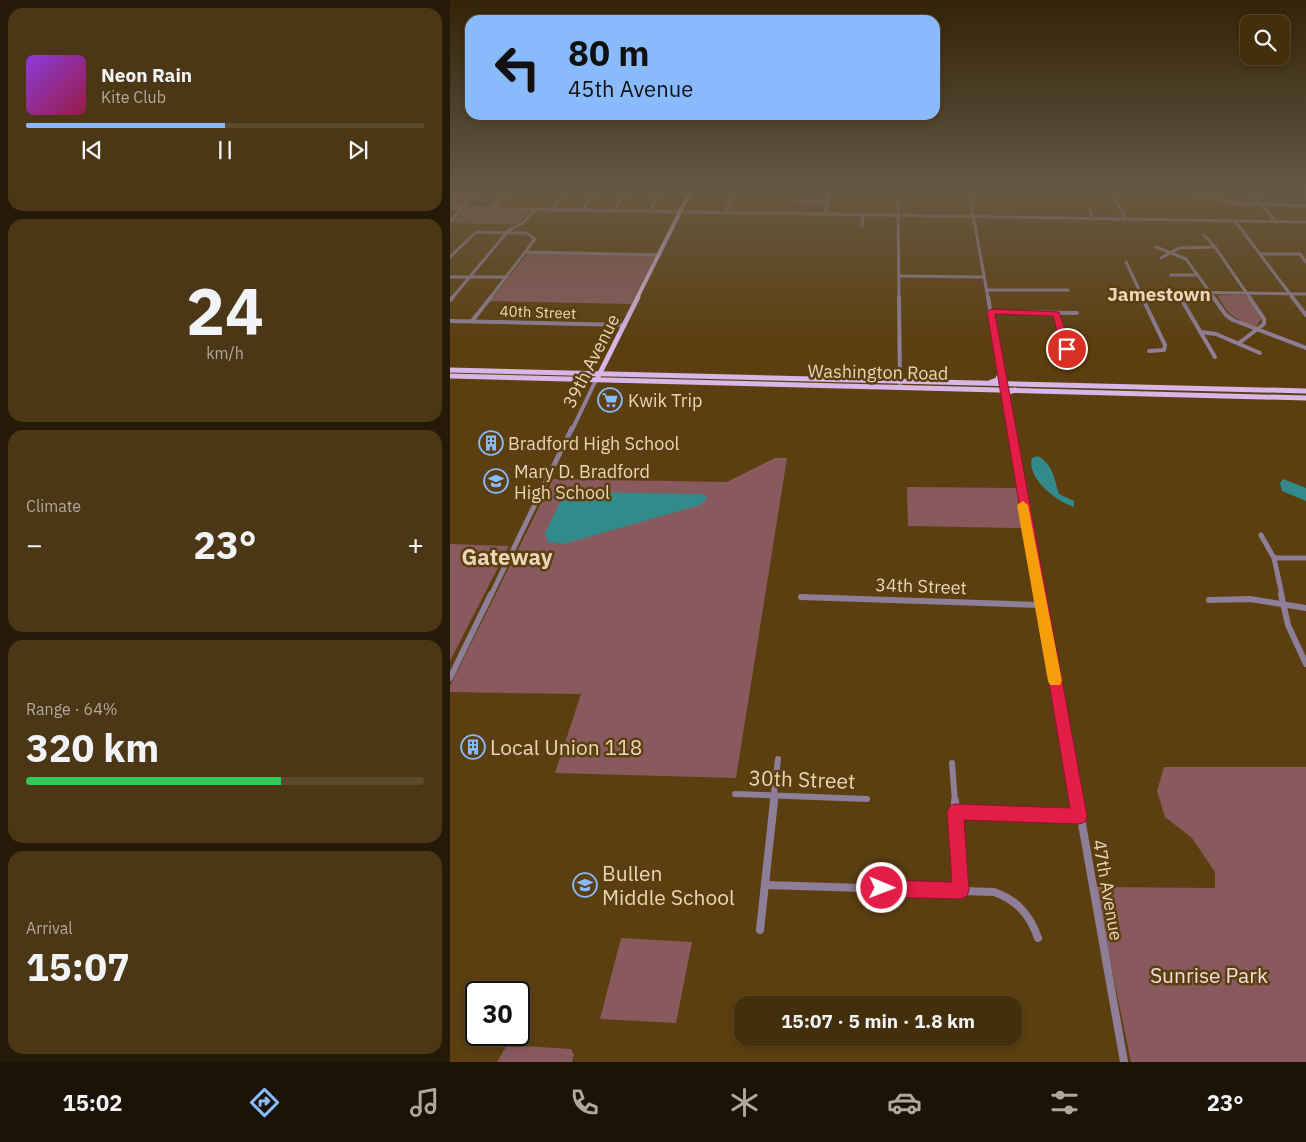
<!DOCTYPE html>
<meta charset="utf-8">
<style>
:root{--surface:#442f0c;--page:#4b3715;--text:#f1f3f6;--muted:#afa99d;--line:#5c4a2d;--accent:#88bafc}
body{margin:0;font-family:"IBM Plex Sans",sans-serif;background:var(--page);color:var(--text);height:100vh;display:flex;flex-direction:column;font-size:19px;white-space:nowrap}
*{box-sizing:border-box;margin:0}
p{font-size:16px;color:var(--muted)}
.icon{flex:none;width:28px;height:28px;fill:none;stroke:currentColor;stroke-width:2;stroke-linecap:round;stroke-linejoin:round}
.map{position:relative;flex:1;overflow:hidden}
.details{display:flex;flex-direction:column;gap:8px;padding:8px;background:#251a07;width:450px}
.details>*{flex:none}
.banner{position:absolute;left:15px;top:15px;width:475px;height:105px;border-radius:15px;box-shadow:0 2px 8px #0003,0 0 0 1px var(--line);background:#88bafc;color:#111;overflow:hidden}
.buttons{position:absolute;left:790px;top:15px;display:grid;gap:10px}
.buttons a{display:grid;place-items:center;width:50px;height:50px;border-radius:10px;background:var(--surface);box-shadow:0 2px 8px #0003,0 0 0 1px var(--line);font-size:25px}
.speed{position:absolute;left:15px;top:981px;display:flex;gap:10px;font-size:25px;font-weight:700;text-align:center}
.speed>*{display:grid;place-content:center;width:65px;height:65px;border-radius:50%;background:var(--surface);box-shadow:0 2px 8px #0003,0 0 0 1px var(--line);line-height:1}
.speed .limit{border:2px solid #111;border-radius:8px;background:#fff;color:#111}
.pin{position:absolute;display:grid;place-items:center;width:42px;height:42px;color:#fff;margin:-21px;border:2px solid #fff;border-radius:50%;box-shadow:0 1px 5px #0007}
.me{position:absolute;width:55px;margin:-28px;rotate:91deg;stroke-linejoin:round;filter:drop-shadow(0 0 4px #0008)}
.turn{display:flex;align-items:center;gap:18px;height:105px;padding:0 20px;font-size:22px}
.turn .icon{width:65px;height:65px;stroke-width:2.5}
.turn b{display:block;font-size:35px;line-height:42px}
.big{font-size:38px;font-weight:800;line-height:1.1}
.details .widget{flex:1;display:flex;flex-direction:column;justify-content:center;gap:8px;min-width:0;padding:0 18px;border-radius:15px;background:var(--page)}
.details .dial{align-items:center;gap:0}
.dial b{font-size:65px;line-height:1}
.song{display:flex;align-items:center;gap:15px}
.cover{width:60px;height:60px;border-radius:8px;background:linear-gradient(135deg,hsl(270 70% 55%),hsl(340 70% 35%))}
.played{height:5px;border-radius:2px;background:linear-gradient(90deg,var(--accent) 50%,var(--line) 50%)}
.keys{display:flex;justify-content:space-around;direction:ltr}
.heat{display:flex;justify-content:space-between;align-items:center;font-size:28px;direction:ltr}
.charge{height:8px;border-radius:4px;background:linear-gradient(90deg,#34c759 64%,var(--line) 0)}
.trip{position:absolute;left:284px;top:996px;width:288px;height:50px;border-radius:15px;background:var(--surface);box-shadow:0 2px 8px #0003,0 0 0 1px var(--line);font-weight:800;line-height:50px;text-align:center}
.tabs{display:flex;height:80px;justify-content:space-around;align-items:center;background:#1b1305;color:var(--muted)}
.tabs .icon{width:35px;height:35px}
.tabs .on{color:var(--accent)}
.tabs b{font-size:22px;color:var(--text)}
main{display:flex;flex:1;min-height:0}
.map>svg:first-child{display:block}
.green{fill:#895a5d}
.water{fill:#328a8a}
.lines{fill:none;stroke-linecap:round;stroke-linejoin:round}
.minor-far4{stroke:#8f7e97;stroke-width:3}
.minor-far3{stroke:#8f7e97;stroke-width:4}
.minor-far2{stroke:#8f7e97;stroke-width:5}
.minor-far1{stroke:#8f7e97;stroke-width:6}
.minor{stroke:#8f7e97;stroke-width:8}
.major-far1{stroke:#d8b6e7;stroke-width:4}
.major{stroke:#d8b6e7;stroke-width:5}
.route{fill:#e11d48;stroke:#92132f}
.slow{fill:#f59e0b}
.labels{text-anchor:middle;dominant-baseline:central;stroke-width:5;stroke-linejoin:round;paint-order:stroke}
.far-street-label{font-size:15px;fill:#ead5b8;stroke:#5b3f10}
.street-label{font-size:18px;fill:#ead5b8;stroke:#5b3f10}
.poi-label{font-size:18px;fill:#ead5b8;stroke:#5b3f10;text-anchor:start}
.far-district-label{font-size:19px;font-weight:bold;fill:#ead5b8;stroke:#5b3f10}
.near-poi-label{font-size:21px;fill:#ead5b8;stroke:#5b3f10;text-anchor:start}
.near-street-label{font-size:21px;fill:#ead5b8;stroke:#5b3f10}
.near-park-label{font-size:21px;fill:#f2dede;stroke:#5b3f10}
.district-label{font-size:22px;font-weight:bold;fill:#ead5b8;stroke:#5b3f10}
</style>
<main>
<section class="details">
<div class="widget">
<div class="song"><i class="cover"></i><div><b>Neon Rain</b><p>Kite Club</p></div></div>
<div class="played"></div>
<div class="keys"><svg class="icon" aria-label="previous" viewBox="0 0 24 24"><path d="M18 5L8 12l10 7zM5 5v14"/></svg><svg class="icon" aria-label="pause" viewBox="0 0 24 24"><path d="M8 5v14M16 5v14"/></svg><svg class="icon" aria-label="next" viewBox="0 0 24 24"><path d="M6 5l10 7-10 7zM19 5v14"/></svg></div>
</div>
<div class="widget dial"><b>24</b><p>km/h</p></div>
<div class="widget"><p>Climate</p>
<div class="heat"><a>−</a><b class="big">23°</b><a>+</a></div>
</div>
<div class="widget"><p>Range · 64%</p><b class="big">320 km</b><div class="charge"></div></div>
<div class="widget"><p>Arrival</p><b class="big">15:07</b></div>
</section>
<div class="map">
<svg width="856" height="1062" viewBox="0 0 856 1062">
<rect width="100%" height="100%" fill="#5b3f10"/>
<!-- green -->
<g class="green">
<polygon points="0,192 27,192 12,207 0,207"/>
<polygon points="15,210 80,211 67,224 1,223"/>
<polygon points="78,253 202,256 205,257 181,304 40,301"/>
<path d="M 767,295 L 795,295 L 811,319 L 806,327 C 783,318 779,316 767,295 Z"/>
<polygon points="325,458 337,458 286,778 105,773 131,694 0,692 0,686 103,479 277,482"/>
<polygon points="457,487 568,488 575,528 458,526"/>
<polygon points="0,544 59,546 0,661"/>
<polygon points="714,767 856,767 856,1062 681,1062 645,887 765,888 765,872 742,838 715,817 707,791"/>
<polygon points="171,938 242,942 226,1023 150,1019"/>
<polygon points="57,1045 121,1049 124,1055 122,1062 47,1062"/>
</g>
<!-- water -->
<g class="water">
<path d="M 588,456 C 603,465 604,478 609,494 L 624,501 L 624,507 C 607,502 576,478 582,458 Z"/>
<polygon points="833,479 856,488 856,501 832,491 830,483"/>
<polygon points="124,492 253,494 257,498 250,505 114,544 98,542 95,533 110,502"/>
</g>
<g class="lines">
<!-- minor-far4 -->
<g class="minor-far4">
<polyline points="519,192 538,298"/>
<polyline points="661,192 676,219"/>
<polyline points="742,192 782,203 856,206"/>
<polyline points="800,192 826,222"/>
<polyline points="345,201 377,202"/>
<polyline points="448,203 449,298"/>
<polyline points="638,206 643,219"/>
<polyline points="0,208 856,222"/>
<polyline points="41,209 57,192"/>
<polyline points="102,210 116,192"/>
<polyline points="131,211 145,192"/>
<polyline points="163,211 176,192"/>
<polyline points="199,212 210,192"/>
<polyline points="275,213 284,192"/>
<polyline points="375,215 379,192"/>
<polyline points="0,221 28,192"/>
<polyline points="785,221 843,298"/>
<polyline points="412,226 413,215"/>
<polyline points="754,235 765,247 800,298"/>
<polyline points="706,247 736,259 764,298"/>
<polyline points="76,252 210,255"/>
<polyline points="810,254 850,254 856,262"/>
<polyline points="0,257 26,232 76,233 85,239 40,298"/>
<polyline points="711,258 729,248 765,247"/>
<polyline points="676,262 693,298"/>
<polyline points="721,275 747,275"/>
<polyline points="450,276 533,277"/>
<polyline points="0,277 57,277"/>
<polyline points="536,290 618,290"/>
<polyline points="671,291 856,294"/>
<polyline points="727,292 730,298"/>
<polyline points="2,298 59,230 73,223 85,210"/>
</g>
<!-- minor-far3 -->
<g class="minor-far3">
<polyline points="449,297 450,387"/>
<polyline points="538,297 561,430"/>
<polyline points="692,297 715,345 714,350 699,351"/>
<polyline points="730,297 765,357"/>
<polyline points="763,297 776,315 783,320 856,348"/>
<polyline points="842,297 856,315"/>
<polyline points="0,300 3,297"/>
<polyline points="541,312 627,313"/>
<polyline points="607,313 617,349"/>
<polyline points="0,321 175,325"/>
<polyline points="22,321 41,297"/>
<polyline points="750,332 766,334 810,353"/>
<polyline points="789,343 814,324 814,319 799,297"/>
<polyline points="122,430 146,380"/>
</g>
<!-- minor-far2 -->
<g class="minor-far2">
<polyline points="561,428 591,595"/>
<polyline points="811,535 824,558 832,595"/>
<polyline points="824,558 856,558"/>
<polyline points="41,595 122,428"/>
</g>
<!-- minor-far1 -->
<g class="minor-far1">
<polyline points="591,594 628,802"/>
<polyline points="831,594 838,625 856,664"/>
<polyline points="351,597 591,605"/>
<polyline points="759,600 800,599 856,608"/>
<polyline points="0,678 41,594"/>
<polyline points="502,763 505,802"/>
<polyline points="285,794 417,799"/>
<polyline points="323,802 328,759"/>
</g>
<!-- minor -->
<g class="minor">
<polyline points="505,801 511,890"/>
<polyline points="628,801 674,1062"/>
<polyline points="505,812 629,816"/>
<path d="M 315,885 L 544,892 C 567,900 580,915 588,938"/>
<polyline points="310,930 324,801"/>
</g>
<!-- major-far1 -->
<polyline class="major-far1" points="187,298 240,192"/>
<!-- major -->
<g class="major">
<polyline points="0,370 856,391"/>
<polyline points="0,376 856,398"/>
<polyline points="148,377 188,297"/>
<polyline points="541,382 547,380 551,373"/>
<polyline points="556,404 558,392 565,390"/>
</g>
</g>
<!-- sky -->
<linearGradient id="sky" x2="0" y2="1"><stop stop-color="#322309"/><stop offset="0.56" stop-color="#665842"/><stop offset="1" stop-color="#665842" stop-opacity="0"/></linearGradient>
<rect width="856" height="341" fill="url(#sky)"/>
<!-- route -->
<polygon class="route" points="541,309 609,312 621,349 617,352 612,349 603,316 545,314 637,816 635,822 629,824 514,820 519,890 517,896 511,899 432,897 427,894 424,888 427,882 432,880 502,882 497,812 500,806 505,804 620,808 537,312"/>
<!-- slow -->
<polygon class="slow" points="573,501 578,505 612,681 610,685 600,685 598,681 567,505"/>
<!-- icons -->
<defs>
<g id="supermarket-ring" transform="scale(1.25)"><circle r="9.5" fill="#5b3f10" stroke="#88bafc" stroke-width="1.5"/><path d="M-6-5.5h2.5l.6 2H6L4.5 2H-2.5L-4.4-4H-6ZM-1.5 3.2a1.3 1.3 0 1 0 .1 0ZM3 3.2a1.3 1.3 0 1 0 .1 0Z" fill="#88bafc"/></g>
<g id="building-ring" transform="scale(1.25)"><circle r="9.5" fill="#5b3f10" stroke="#88bafc" stroke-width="1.5"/><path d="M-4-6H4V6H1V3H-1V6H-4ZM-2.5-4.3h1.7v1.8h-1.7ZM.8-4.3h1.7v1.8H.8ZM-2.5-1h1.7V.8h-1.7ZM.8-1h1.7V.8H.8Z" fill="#88bafc"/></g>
<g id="school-ring" transform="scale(1.25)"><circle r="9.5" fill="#5b3f10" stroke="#88bafc" stroke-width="1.5"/><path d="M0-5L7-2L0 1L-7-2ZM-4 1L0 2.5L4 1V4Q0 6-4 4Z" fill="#88bafc"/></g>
</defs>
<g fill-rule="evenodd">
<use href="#supermarket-ring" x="160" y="400"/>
<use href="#building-ring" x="41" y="443"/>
<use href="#school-ring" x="46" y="481"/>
<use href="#building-ring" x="23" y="747"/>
<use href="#school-ring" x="135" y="885"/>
</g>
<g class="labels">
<!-- far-street labels -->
<g class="far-street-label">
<text transform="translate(88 312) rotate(2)">40th Street</text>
</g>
<!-- street labels -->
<g class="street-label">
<text transform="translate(141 361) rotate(-63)">39th Avenue</text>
<text transform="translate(428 372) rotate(1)">Washington Road</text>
<text transform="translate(471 586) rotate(2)">34th Street</text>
<text transform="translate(658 890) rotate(80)">47th Avenue</text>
</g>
<!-- poi labels -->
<g class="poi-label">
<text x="178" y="400">Kwik Trip</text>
<text x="58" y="443">Bradford High School</text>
<text x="64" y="471">Mary D. Bradford<tspan x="64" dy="21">High School</tspan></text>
</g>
<!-- far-district labels -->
<g class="far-district-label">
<text x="709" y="294">Jamestown</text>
</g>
<!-- near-poi labels -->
<g class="near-poi-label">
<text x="40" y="747">Local Union 118</text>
<text x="152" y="873">Bullen<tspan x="152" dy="24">Middle School</tspan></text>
</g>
<!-- near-street labels -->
<g class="near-street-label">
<text transform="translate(352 779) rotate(2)">30th Street</text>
</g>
<!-- near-park labels -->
<g class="near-park-label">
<text x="759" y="975">Sunrise Park</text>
</g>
<!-- district labels -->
<g class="district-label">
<text x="57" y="556">Gateway</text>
</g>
</g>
</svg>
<div class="buttons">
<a><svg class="icon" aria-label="search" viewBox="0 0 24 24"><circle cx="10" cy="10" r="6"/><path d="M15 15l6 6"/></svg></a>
</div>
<div class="speed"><div class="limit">30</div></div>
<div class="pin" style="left:617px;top:349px;background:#d93025"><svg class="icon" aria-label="arrive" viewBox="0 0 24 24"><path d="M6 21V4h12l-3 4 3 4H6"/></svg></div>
<svg class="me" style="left:432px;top:888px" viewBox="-20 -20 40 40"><circle r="17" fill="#e11d48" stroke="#fff" stroke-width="3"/><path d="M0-11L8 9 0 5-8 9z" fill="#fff"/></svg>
<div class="trip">15:07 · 5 min · 1.8 km</div>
<div class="banner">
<div class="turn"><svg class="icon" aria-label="left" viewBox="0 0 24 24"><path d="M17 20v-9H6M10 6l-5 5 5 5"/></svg><div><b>80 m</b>45th Avenue</div></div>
</div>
</div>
</main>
<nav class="tabs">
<b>15:02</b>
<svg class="icon on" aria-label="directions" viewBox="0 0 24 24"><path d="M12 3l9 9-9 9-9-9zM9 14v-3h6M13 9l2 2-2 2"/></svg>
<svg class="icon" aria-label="music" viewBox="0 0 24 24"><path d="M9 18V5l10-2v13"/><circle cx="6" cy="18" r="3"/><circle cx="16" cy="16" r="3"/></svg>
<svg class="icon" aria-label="phone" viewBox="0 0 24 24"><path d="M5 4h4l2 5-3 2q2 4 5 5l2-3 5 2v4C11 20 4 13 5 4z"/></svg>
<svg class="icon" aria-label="climate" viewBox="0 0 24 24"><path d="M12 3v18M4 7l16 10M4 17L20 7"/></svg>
<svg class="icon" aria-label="car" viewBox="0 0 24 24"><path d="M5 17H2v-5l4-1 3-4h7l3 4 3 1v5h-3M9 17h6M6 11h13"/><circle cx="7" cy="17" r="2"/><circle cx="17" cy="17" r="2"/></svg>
<svg class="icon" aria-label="filters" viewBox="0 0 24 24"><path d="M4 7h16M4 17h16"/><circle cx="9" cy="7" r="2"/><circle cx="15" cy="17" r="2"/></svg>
<b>23°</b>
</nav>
